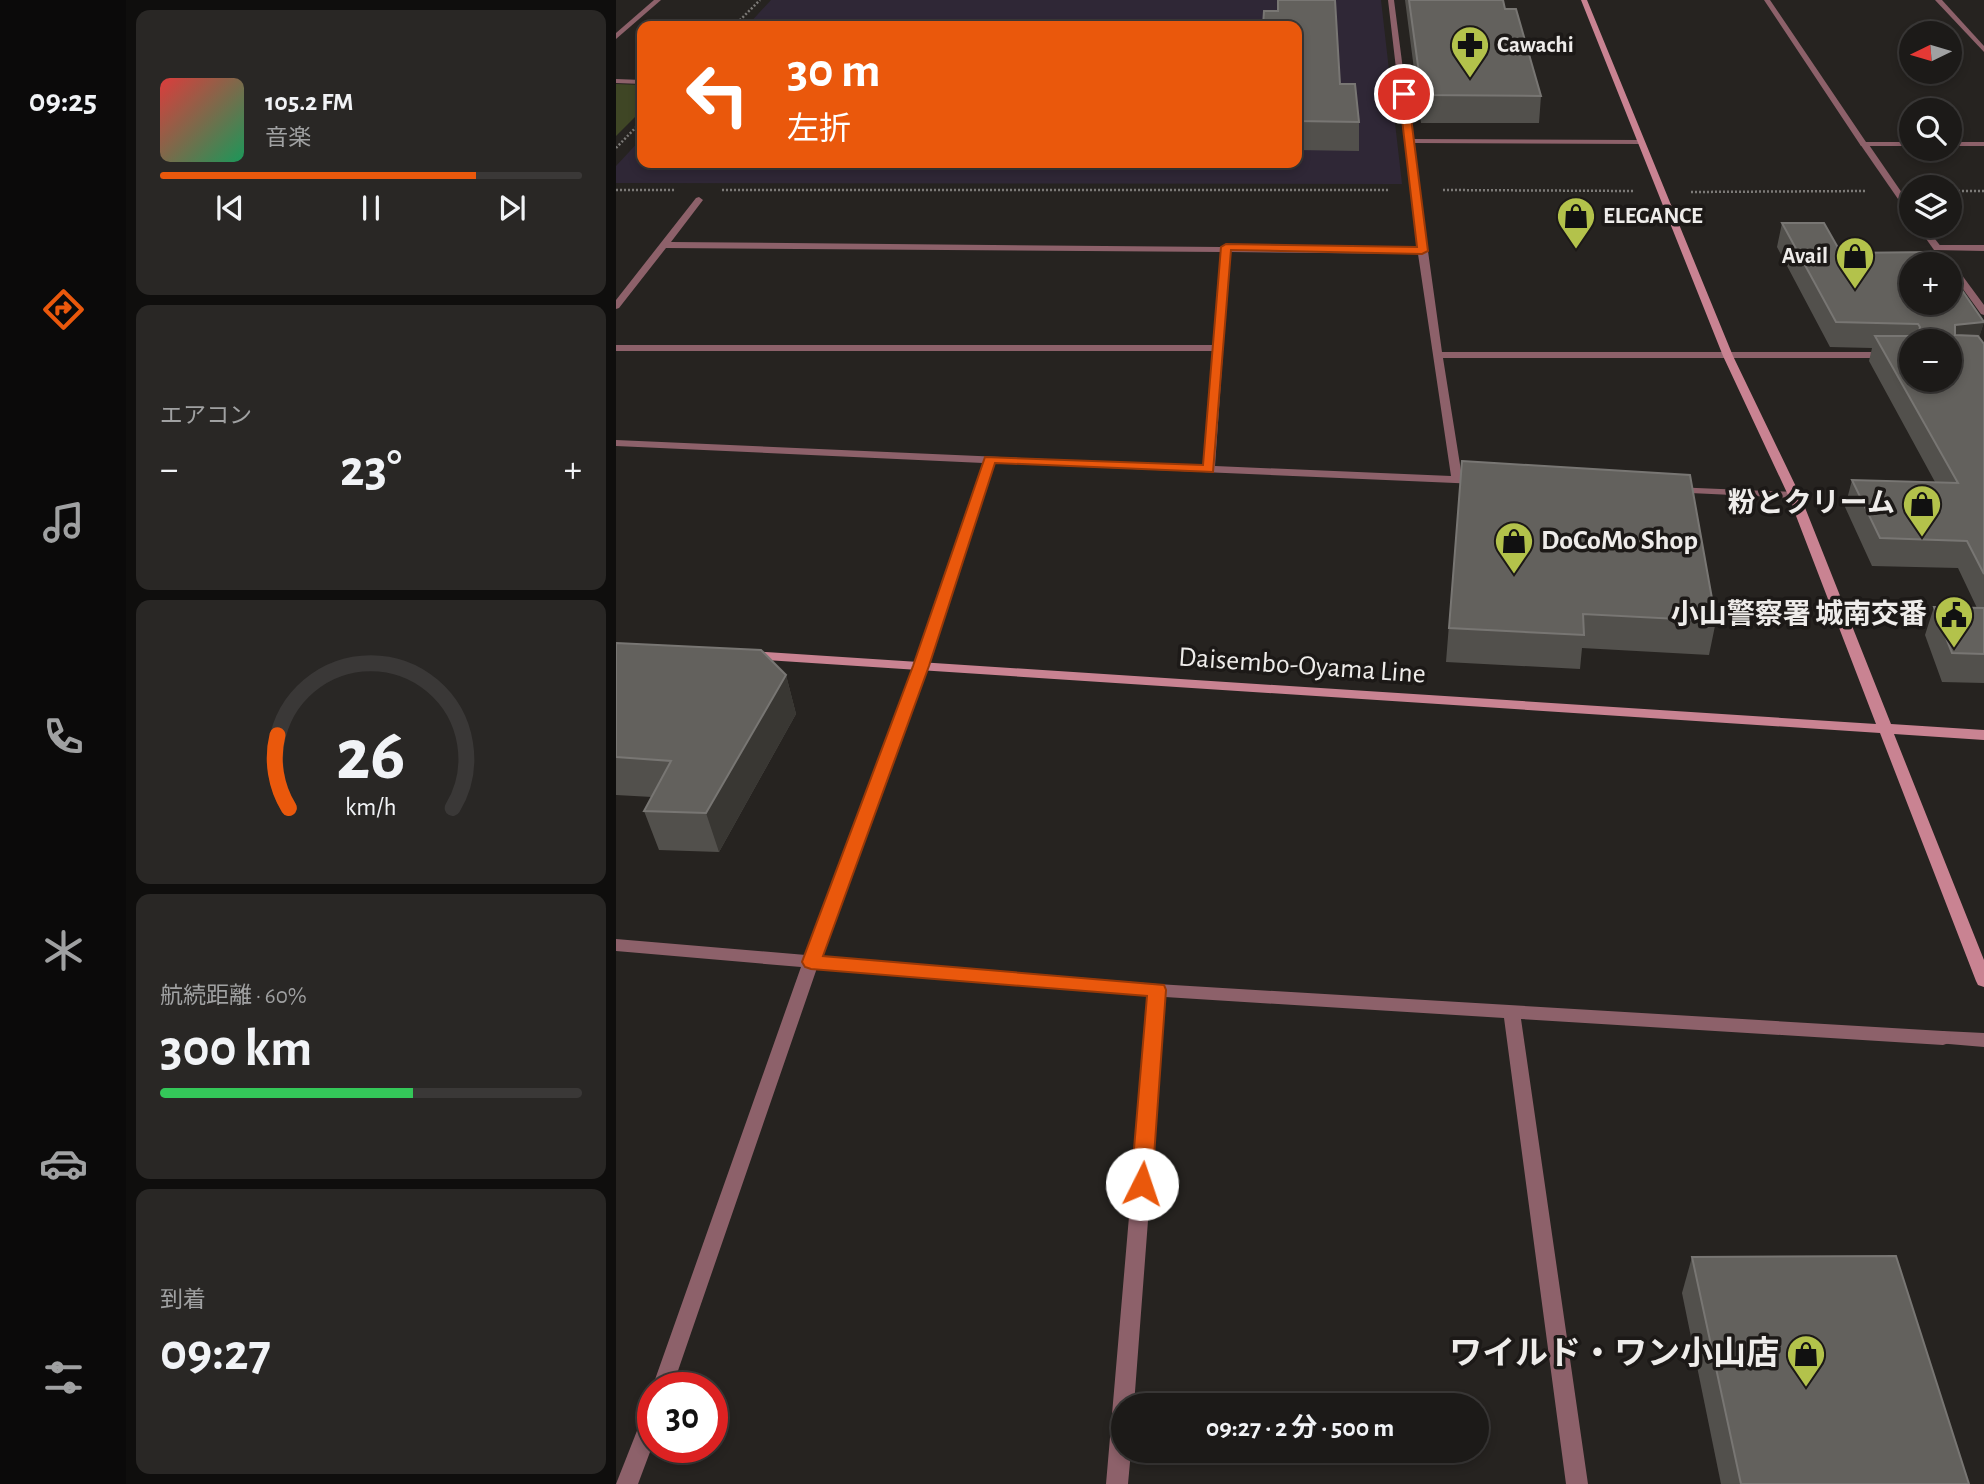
<!DOCTYPE html>
<html lang="ja">
<meta charset="utf-8">
<style>
:root{--surface:#1c1a18;--page:#292725;--text:#f1f3f6;--muted:#a0a1a2;--line:#3a3837;--accent:#ea580c}
body{margin:0;font-family:"Alegreya Sans","Noto Sans JP",sans-serif;background:var(--page);color:var(--text);height:100vh;display:flex;flex-direction:column;font-size:26px;white-space:nowrap}
*{box-sizing:border-box;margin:0}
p{font-size:23px;color:var(--muted)}
.icon{flex:none;width:38px;height:38px;fill:none;stroke:currentColor;stroke-width:2;stroke-linecap:round;stroke-linejoin:round}
.map{position:relative;flex:1;overflow:hidden}
.sheet{display:flex;flex-direction:column;gap:10px;padding:10px;background:#0f0e0d;width:490px}
.sheet>*{flex:none}
.guide{position:absolute;left:21px;top:21px;width:665px;height:147px;border-radius:14px;box-shadow:0 4px 10px #0003,0 0 0 2px var(--line);background:#ea580c;color:#fff;overflow:hidden}
.needle{width:46px;rotate:265deg}
.tools{position:absolute;left:1283px;top:21px;display:grid;gap:14px}
.tools a{display:grid;place-items:center;width:63px;height:63px;border-radius:50%;background:var(--surface);box-shadow:0 4px 10px #0003,0 0 0 2px var(--line);font-size:35px}
.speed{position:absolute;left:21px;top:1372px;display:flex;gap:14px;font-size:35px;font-weight:700;text-align:center}
.speed>*{display:grid;place-content:center;width:91px;height:91px;border-radius:50%;background:var(--surface);box-shadow:0 4px 10px #0003,0 0 0 2px var(--line);line-height:1}
.speed .limit{border:10px solid #d22;background:#fff;color:#111}
.pin{position:absolute;display:grid;place-items:center;width:60px;height:60px;color:#fff;margin:-30px;border:4px solid #fff;border-radius:50%;box-shadow:0 2px 7px #0007}
.me{position:absolute;width:77px;margin:-38px;rotate:4deg;stroke-linejoin:round;filter:drop-shadow(0 0 5px #0008)}
.turn{display:flex;align-items:center;gap:24px;height:147px;padding:0 35px;font-size:32px}
.turn .icon{width:91px;height:91px;stroke-width:2.5}
.turn b{display:block;font-size:49px;line-height:60px}
.big{font-size:52px;font-weight:700;line-height:1.1}
.sheet .card{flex:1;display:flex;flex-direction:column;justify-content:center;gap:10px;min-width:0;padding:0 24px;border-radius:14px;background:var(--page)}
.sheet .dial{align-items:center;gap:0}
.dial svg{height:182px;overflow:visible;fill:none;stroke:var(--line);stroke-width:7;stroke-linecap:round;text-anchor:middle}
.dial text{fill:var(--text);stroke:none}
.song{display:flex;align-items:center;gap:21px}
.cover{width:84px;height:84px;border-radius:10px;background:linear-gradient(135deg,hsl(0 70% 55%),hsl(150 70% 35%))}
.played{height:7px;border-radius:4px;background:linear-gradient(90deg,var(--accent) 75%,var(--line) 75%)}
.keys{display:flex;justify-content:space-around;direction:ltr}
.heat{display:flex;justify-content:space-between;align-items:center;font-size:38px;direction:ltr}
.charge{height:10px;border-radius:5px;background:linear-gradient(90deg,#34c759 60%,var(--line) 0)}
.trip{position:absolute;left:495px;top:1393px;width:378px;height:70px;border-radius:35px;background:var(--surface);box-shadow:0 4px 10px #0003,0 0 0 2px var(--line);font-weight:700;line-height:70px;text-align:center}
main{display:flex;flex:1;min-height:0}
.tabs{display:flex;flex-direction:column;width:126px;justify-content:space-around;align-items:center;background:#0b0a0a;color:var(--muted)}
.tabs .icon{width:49px;height:49px}
.tabs .active{color:var(--accent)}
.tabs b{font-size:32px;color:var(--text)}
.map>svg:first-child{display:block}
.education{fill:#2f2736}
.green{fill:#3f4625}
.lines{fill:none;stroke-linecap:round;stroke-linejoin:round}
.path{stroke:#7c7a77;stroke-width:2.5;stroke-dasharray:2 2;stroke-linecap:butt}
.lane{fill:#8d616a;fill-rule:evenodd}
.street{fill:#8d616a;fill-rule:evenodd}
.secondary{fill:#c98392;fill-rule:evenodd}
.wall{fill:#52504c}
.shaded-wall{fill:#393733}
.building{fill:#63615d;stroke:#787673;stroke-width:2;fill-rule:evenodd}
.route{fill:#ea580c;stroke:#983908;stroke-width:2}
.labels{text-anchor:middle;dominant-baseline:central;stroke-width:7;stroke-linejoin:round;paint-order:stroke}
.far-poi-label{font-size:23px;font-weight:bold;fill:#eeecea;stroke:#1c1917;text-anchor:start}
.poi-label{font-size:28px;font-weight:bold;fill:#eeecea;stroke:#1c1917;text-anchor:end}
.street-label{font-size:28px;fill:#eeecea;stroke:#1c1917}
.near-poi-label{font-size:33px;font-weight:bold;fill:#eeecea;stroke:#1c1917;text-anchor:end}
</style>
<main>
<nav class="tabs">
<b>09:25</b>
<svg class="icon active" aria-label="directions" viewBox="0 0 24 24"><path d="M12 3l9 9-9 9-9-9zM9 14v-3h6M13 9l2 2-2 2"/></svg>
<svg class="icon" aria-label="music" viewBox="0 0 24 24"><path d="M9 18V5l10-2v13"/><circle cx="6" cy="18" r="3"/><circle cx="16" cy="16" r="3"/></svg>
<svg class="icon" aria-label="phone" viewBox="0 0 24 24"><path d="M5 4h4l2 5-3 2q2 4 5 5l2-3 5 2v4C11 20 4 13 5 4z"/></svg>
<svg class="icon" aria-label="climate" viewBox="0 0 24 24"><path d="M12 3v18M4 7l16 10M4 17L20 7"/></svg>
<svg class="icon" aria-label="car" viewBox="0 0 24 24"><path d="M5 17H2v-5l4-1 3-4h7l3 4 3 1v5h-3M9 17h6M6 11h13"/><circle cx="7" cy="17" r="2"/><circle cx="17" cy="17" r="2"/></svg>
<svg class="icon" aria-label="filters" viewBox="0 0 24 24"><path d="M4 7h16M4 17h16"/><circle cx="9" cy="7" r="2"/><circle cx="15" cy="17" r="2"/></svg>
</nav>
<section class="sheet">
<div class="card">
<div class="song"><i class="cover"></i><div><b>105.2 FM</b><p>音楽</p></div></div>
<div class="played"></div>
<div class="keys"><svg class="icon" aria-label="previous" viewBox="0 0 24 24"><path d="M18 5L8 12l10 7zM5 5v14"/></svg><svg class="icon" aria-label="pause" viewBox="0 0 24 24"><path d="M8 5v14M16 5v14"/></svg><svg class="icon" aria-label="next" viewBox="0 0 24 24"><path d="M6 5l10 7-10 7zM19 5v14"/></svg></div>
</div>
<div class="card"><p>エアコン</p>
<div class="heat"><a>−</a><b class="big">23°</b><a>+</a></div>
</div>
<div class="card dial"><svg viewBox="0 0 100 80">
<path d="M14 69A42 42 0 1 1 86 69"/>
<path d="M14 69A42 42 0 0 1 9 37" stroke="#ea580c"/>
<text x="50" y="56" font-size="32" font-weight="700">26</text>
<text x="50" y="72" font-size="11">km/h</text>
</svg></div>
<div class="card"><p>航続距離 · 60%</p><b class="big">300 km</b><div class="charge"></div></div>
<div class="card"><p>到着</p><b class="big">09:27</b></div>
</section>
<div class="map">
<svg width="1368" height="1484" viewBox="0 0 1368 1484">
<rect width="100%" height="100%" fill="#262320"/>
<!-- education -->
<polygon class="education" points="155,0 765,0 786,184 0,183 0,166 26,138 26,163 681,163 681,26 131,26"/>
<!-- green -->
<polygon class="green" points="0,84 26,85 26,110 0,136"/>
<g class="lines">
<!-- path -->
<g class="path">
<polyline points="118,26 144,0"/>
<polyline points="0,148 26,121"/>
<polyline points="0,190 59,190"/>
<polyline points="106,190 773,190"/>
<polyline points="827,190 1018,191"/>
<polyline points="1334,191 1368,191"/>
<polyline points="1075,192 1249,191"/>
</g>
<!-- lane -->
<g class="lane">
<polygon points="0,79 26,80 26,84 0,83"/>
<polygon points="1245,142 1251,142 1295,206 1295,215 1291,212 1244,144"/>
<polygon points="1301,226 1309,226 1326,248 1324,250 1318,250"/>
<polygon points="1327,1031 1368,1033 1368,1047 1321,1043 1319,1038 1321,1033"/>
</g>
<!-- street -->
<g class="street">
<polygon points="38,0 45,0 0,39 0,33"/>
<path d="M 772,0 L 778,0 L 796,139 L 1025,140 L 1029,142 L 1025,144 L 797,143 L 826,352 L 1295,352 L 1295,358 L 827,358 L 846,477 L 866,479 L 868,481 L 862,484 L 378,463 L 312,666 L 205,956 L 541,984 L 1327,1031 L 1333,1033 L 1335,1038 L 1333,1043 L 1327,1045 L 905,1019 L 972,1484 L 950,1484 L 888,1018 L 549,997 L 518,1405 L 508,1405 L 508,1451 L 515,1451 L 512,1484 L 490,1484 L 532,996 L 201,968 L 56,1388 L 37,1388 L 37,1390 L 36,1388 L 185,967 L 0,951 L 0,939 L 190,955 L 298,666 L 367,463 L 0,446 L 0,440 L 588,466 L 597,351 L 0,351 L 0,345 L 597,345 L 605,252 L 50,248 L 3,308 L 0,309 L 0,300 L 80,198 L 83,197 L 87,200 L 55,242 L 606,247 L 610,244 L 614,247 L 801,248 ZM 614,252 L 802,254 L 835,476 L 599,466 Z"/>
<polygon points="1148,0 1154,0 1250,142 1295,142 1295,146 1245,146"/>
<polygon points="1319,0 1326,0 1368,46 1368,52"/>
<rect x="1334" y="142" width="34" height="4"/>
<polygon points="1321,245 1368,245 1368,251 1318,250 1318,246"/>
<polygon points="1331,263 1337,263 1368,305 1368,315 1365,314 1334,271 1334,264"/>
<polygon points="1057,487 1178,492 1184,495 1178,498 1053,492 1051,490"/>
<polygon points="37,1405 37,1444 22,1484 0,1484 30,1408"/>
</g>
<!-- secondary -->
<polygon class="secondary" points="965,0 971,0 1117,356 1184,495 1275,724 1368,730 1368,740 1278,734 1368,960 1368,987 1362,985 1360,981 1264,733 133,659 126,655 133,651 1260,724 1172,495 1107,356"/>
</g>
<!-- wall -->
<g class="wall">
<polygon points="789,0 887,0 889,9 925,96 923,123 805,123"/>
<polygon points="681,26 724,84 743,122 743,151 681,150"/>
<polygon points="1166,223 1368,322 1363,337 1368,344 1368,683 1326,682 1309,635 1318,607 1361,608 1342,568 1256,566 1229,507 1236,480 1319,482 1253,361 1256,348 1214,347 1161,247"/>
<polygon points="846,461 1100,621 1093,655 966,648 964,669 830,662"/>
<polygon points="0,643 170,675 180,714 103,852 43,850 28,811 36,797 0,795"/>
<polygon points="1076,1257 1353,1484 1105,1484 1066,1293"/>
</g>
<!-- shaded-wall -->
<g class="shaded-wall">
<polygon points="1368,322 1360,347 1334,350 1339,325"/>
<polygon points="170,675 180,714 103,852 90,813"/>
</g>
<!-- building -->
<g class="building">
<polygon points="662,0 719,0 724,84 739,84 743,122 681,121 681,26 647,26 648,11 662,11"/>
<polygon points="793,0 887,0 889,9 900,9 925,96 806,95"/>
<path d="M 1166,223 L 1208,223 L 1225,253 L 1319,252 L 1327,264 L 1295,264 L 1295,303 L 1334,303 L 1334,273 L 1368,322 L 1339,325 L 1339,335 L 1362,336 L 1368,344 L 1368,574 L 1351,541 L 1264,538 L 1236,480 L 1342,483 L 1259,336 L 1302,336 L 1304,327 L 1302,324 L 1220,322 ZM 1295,341 L 1334,341 L 1334,380 L 1295,380 Z"/>
<polygon points="846,461 1074,475 1100,621 967,614 968,635 833,628"/>
<polygon points="1318,607 1368,608 1368,654 1336,653"/>
<polygon points="0,643 145,650 170,675 90,813 28,811 55,761 0,757"/>
<polygon points="1280,1256 1353,1484 1125,1484 1076,1257"/>
</g>
<!-- route -->
<polygon class="route" points="788,92 792,94 812,251 806,254 615,250 597,472 379,463 313,666 207,956 548,985 550,990 536,1184 533,1190 526,1193 518,1190 515,1184 531,996 195,969 189,967 186,962 297,666 369,457 587,465 605,247 610,244 801,247 783,94"/>
<!-- icons -->
<defs>
<g id="pharmacy-pin" transform="scale(2.0125)"><path d="M0 17L-7.5 6A9.5 9.5 0 1 1 7.5 6Z" fill="#b3c24b" stroke="#1c1917"/><path d="M-2-6h4v4h4v4h-4v4h-4v-4h-4v-4h4Z" fill="#111"/></g>
<g id="shop-pin" transform="scale(2.0125)"><path d="M0 17L-7.5 6A9.5 9.5 0 1 1 7.5 6Z" fill="#b3c24b" stroke="#1c1917"/><path d="M-5-2.5h2.3a2.7 3.5 0 0 1 5.4 0H5L5.5 6h-11ZM-1.5-2.5h3a1.5 2.3 0 0 0-3 0Z" fill="#111"/></g>
<g id="civic-pin" transform="scale(2.0125)"><path d="M0 17L-7.5 6A9.5 9.5 0 1 1 7.5 6Z" fill="#b3c24b" stroke="#1c1917"/><path d="M-.6-6.5H3V-4.5H.6V-3L4-1V1h2V6H-6V1h2V-1L-.6-3ZM-1.2 2.5V6h2.4V2.5Z" fill="#111"/></g>
</defs>
<g fill-rule="evenodd">
<use href="#pharmacy-pin" x="854" y="45"/>
<use href="#shop-pin" x="960" y="216"/>
<use href="#shop-pin" x="1239" y="256"/>
<use href="#shop-pin" x="1306" y="504"/>
<use href="#shop-pin" x="898" y="541"/>
<use href="#civic-pin" x="1338" y="615"/>
<use href="#shop-pin" x="1190" y="1354"/>
</g>
<g class="labels">
<!-- far-poi labels -->
<g class="far-poi-label">
<text x="881" y="45">Cawachi</text>
<text x="987" y="216">ELEGANCE</text>
<text x="1212" y="256" text-anchor="end">Avail</text>
</g>
<!-- poi labels -->
<g class="poi-label">
<text x="1279" y="504">粉とクリーム</text>
<text x="925" y="541" text-anchor="start">DoCoMo Shop</text>
<text x="1311" y="615">小山警察署 城南交番</text>
</g>
<!-- street labels -->
<g class="street-label">
<text transform="translate(686 666) rotate(4)">Daisembo-Oyama Line</text>
</g>
<!-- near-poi labels -->
<g class="near-poi-label">
<text x="1163" y="1354">ワイルド・ワン小山店</text>
</g>
</g>
</svg>
<div class="tools">
<a><svg class="needle" viewBox="-14 -14 28 28"><path d="M0-13l5 13h-10z" fill="#e53935"/><path d="M0 13l5-13h-10z" fill="#a0a1a2"/></svg></a>
<a><svg class="icon" aria-label="search" viewBox="0 0 24 24"><circle cx="10" cy="10" r="6"/><path d="M15 15l6 6"/></svg></a>
<a><svg class="icon" aria-label="layers" viewBox="0 0 24 24"><path d="M12 4l9 5-9 5-9-5zM3 14l9 5 9-5"/></svg></a>
<a>+</a>
<a>−</a>
</div>
<div class="speed"><div class="limit">30</div></div>
<div class="pin" style="left:788px;top:94px;background:#d93025"><svg class="icon" aria-label="arrive" viewBox="0 0 24 24"><path d="M6 21V4h12l-3 4 3 4H6"/></svg></div>
<svg class="me" style="left:526px;top:1184px" viewBox="-20 -20 40 40"><circle r="19" fill="#fff"/><path d="M0-13L10 11 0 6-10 11z" fill="#ea580c"/></svg>
<div class="trip">09:27 · 2 分 · 500 m</div>
<div class="guide">
<div class="turn"><svg class="icon" aria-label="left" viewBox="0 0 24 24"><path d="M17 20v-9H6M10 6l-5 5 5 5"/></svg><div><b>30 m</b>左折</div></div>
</div>
</div>
</main>
